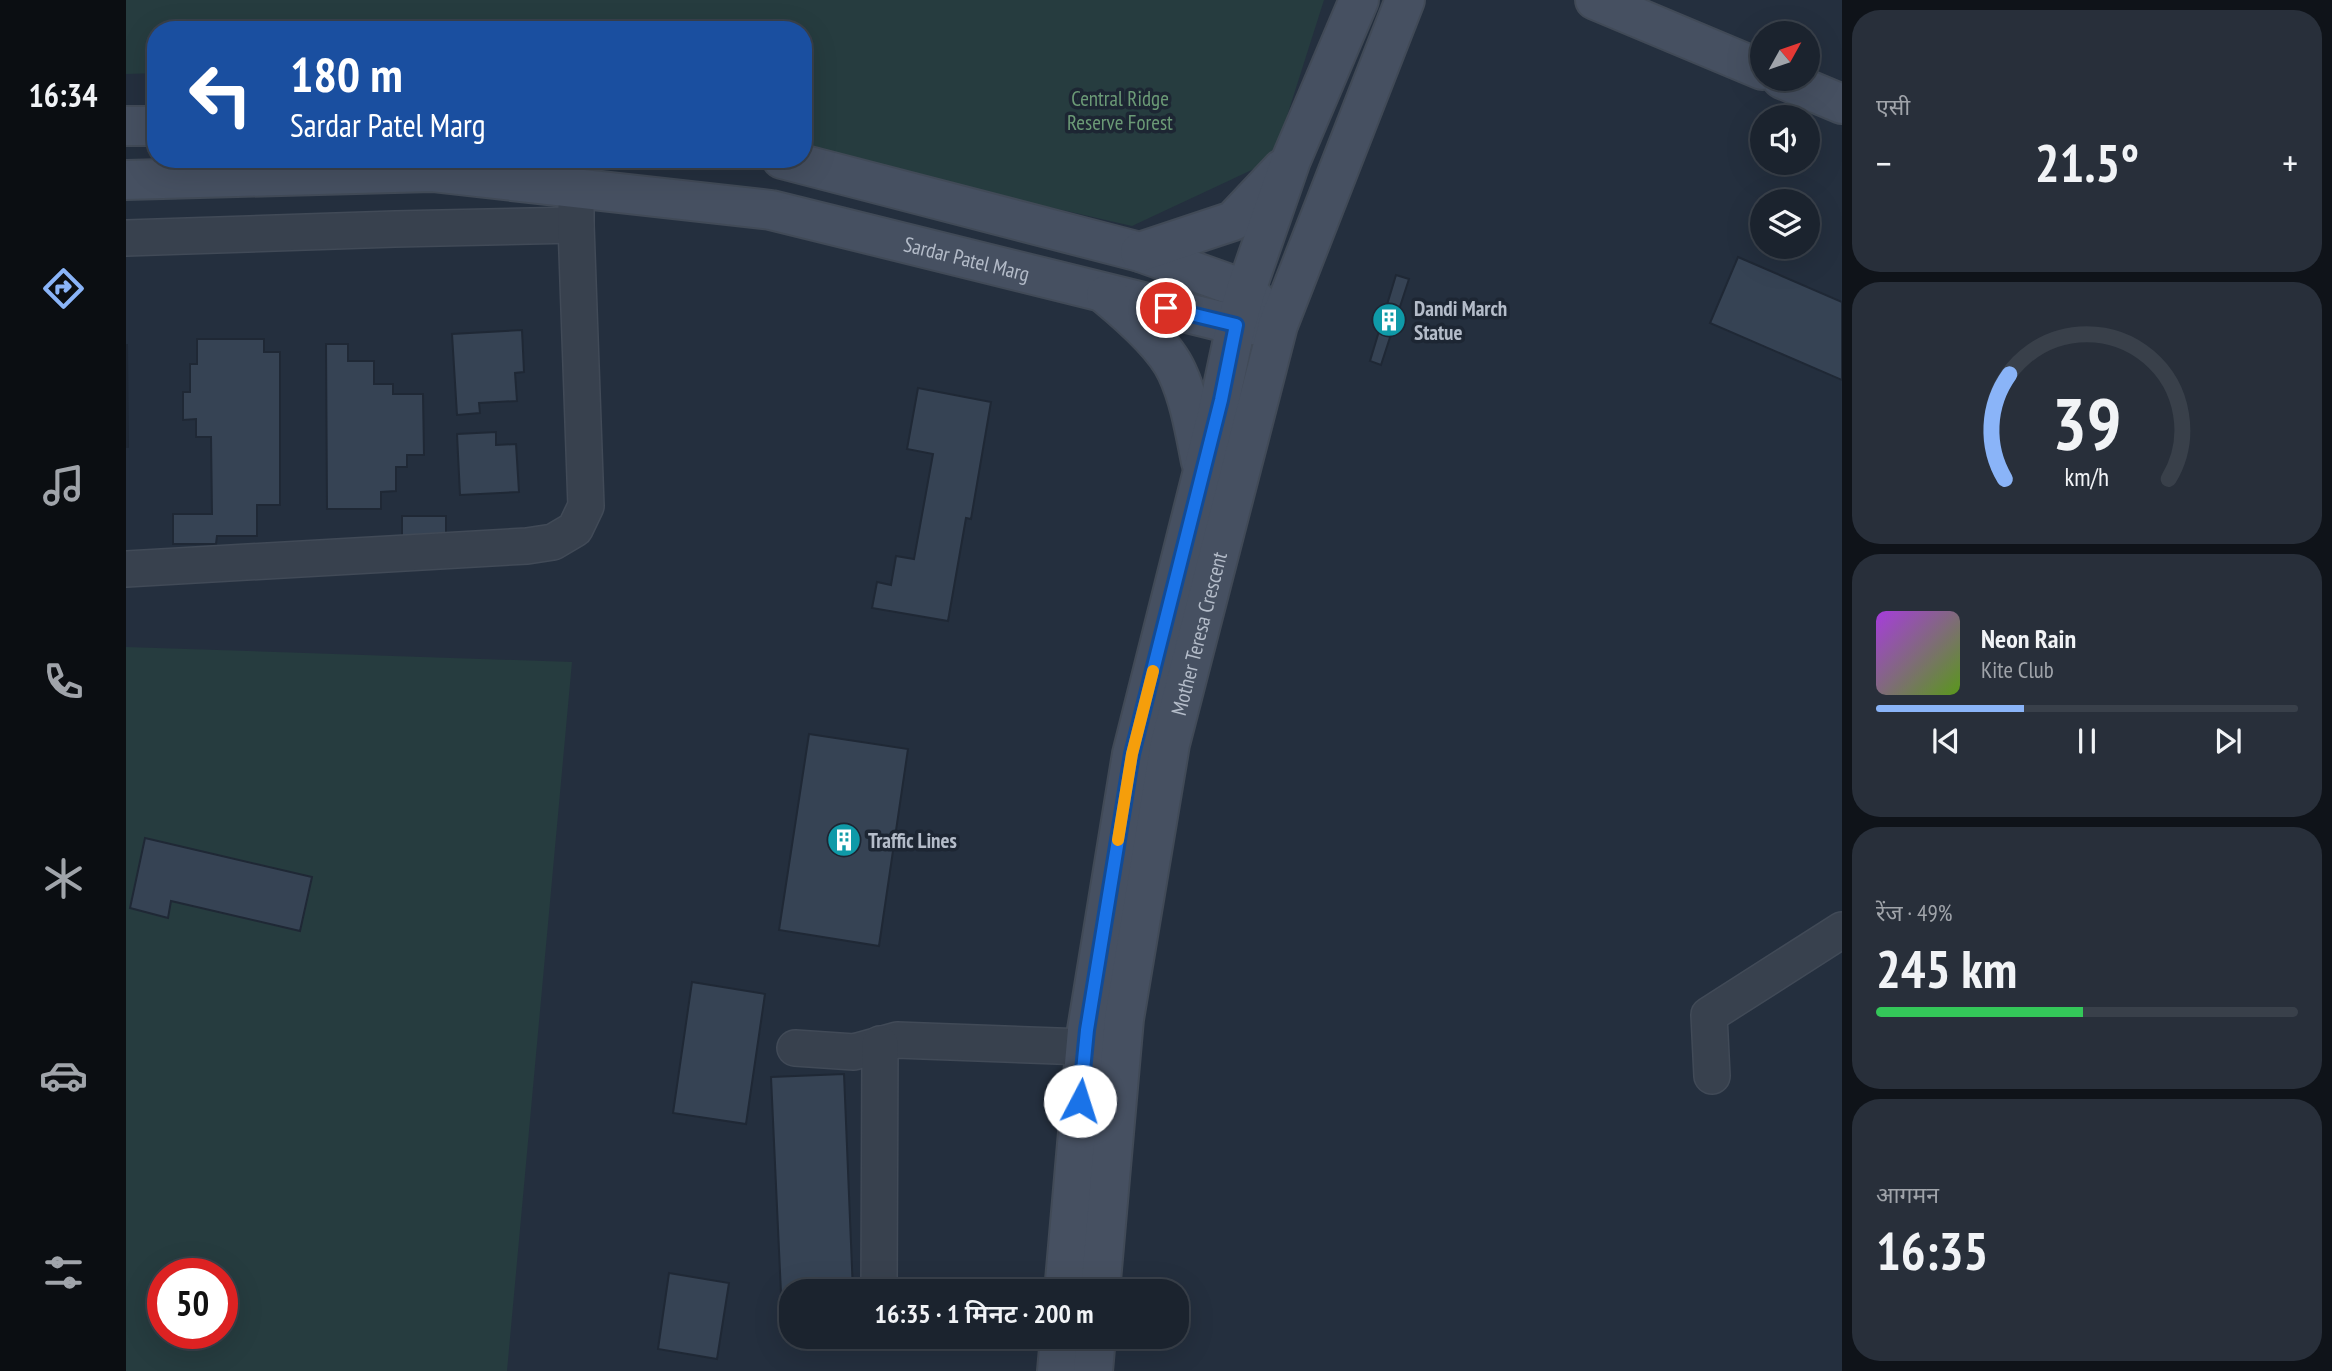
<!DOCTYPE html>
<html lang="hi">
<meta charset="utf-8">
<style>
:root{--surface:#1b232e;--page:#282f3a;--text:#f1f3f6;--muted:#a0a4aa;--line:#39404a;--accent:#8ab4f8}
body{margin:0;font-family:"PT Sans Narrow","Noto Sans Devanagari",sans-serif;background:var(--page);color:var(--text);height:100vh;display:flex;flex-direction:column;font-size:26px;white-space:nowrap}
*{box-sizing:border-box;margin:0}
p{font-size:23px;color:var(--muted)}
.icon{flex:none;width:38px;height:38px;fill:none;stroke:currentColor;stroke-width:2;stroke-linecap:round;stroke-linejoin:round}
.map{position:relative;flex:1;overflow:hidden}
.sheet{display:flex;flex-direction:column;gap:10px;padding:10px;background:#0f1319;width:490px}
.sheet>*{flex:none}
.hud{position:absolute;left:21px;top:21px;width:665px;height:147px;border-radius:28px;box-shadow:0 7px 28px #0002,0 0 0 2px var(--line);background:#1a4fa0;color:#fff;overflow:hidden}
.needle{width:46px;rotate:50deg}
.controls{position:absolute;left:1624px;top:21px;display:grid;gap:14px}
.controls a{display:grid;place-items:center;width:70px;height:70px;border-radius:50%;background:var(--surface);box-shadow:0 7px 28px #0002,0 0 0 2px var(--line);font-size:35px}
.speed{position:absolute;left:21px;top:1258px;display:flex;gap:14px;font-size:35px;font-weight:700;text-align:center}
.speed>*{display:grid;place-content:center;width:91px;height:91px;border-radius:50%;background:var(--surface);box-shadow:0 7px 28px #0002,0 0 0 2px var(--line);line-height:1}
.speed .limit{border:10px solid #d22;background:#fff;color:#111}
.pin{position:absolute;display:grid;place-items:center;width:60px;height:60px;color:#fff;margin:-30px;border:4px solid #fff;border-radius:50%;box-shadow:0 2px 7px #0007}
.me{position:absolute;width:77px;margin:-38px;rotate:5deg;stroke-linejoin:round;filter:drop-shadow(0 0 5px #0008)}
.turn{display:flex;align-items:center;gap:24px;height:147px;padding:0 28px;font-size:32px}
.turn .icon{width:91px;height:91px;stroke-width:2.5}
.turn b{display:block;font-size:49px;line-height:60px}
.big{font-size:52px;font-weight:600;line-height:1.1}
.sheet .widget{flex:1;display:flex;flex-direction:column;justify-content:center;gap:10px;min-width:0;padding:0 24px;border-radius:28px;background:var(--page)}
.sheet .dial{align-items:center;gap:0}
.dial svg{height:182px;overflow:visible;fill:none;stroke:var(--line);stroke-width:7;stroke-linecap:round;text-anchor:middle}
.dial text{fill:var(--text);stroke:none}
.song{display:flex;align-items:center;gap:21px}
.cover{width:84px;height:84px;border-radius:10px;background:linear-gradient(135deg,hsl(280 70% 55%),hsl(90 70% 35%))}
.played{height:7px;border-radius:4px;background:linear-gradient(90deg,var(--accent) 35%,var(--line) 35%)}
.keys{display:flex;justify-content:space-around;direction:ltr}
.heat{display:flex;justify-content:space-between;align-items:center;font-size:38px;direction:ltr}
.charge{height:10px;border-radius:5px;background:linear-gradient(90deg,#34c759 49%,var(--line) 0)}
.trip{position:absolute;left:653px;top:1279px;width:410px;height:70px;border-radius:28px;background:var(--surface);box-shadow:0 7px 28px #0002,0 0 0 2px var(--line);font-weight:600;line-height:70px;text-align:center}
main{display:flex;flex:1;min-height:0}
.menu{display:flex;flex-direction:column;width:126px;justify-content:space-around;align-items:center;background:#0b0e12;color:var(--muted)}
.menu .icon{width:49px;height:49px}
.menu .current{color:var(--accent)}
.menu b{font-size:32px;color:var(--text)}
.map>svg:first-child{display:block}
.green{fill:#263c3f;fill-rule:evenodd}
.building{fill:#364354;stroke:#1f2835;stroke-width:2}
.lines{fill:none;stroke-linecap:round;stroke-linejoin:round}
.street-casing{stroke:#414a57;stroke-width:38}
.secondary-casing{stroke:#414a57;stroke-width:42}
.street{stroke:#38414e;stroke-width:35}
.secondary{stroke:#465061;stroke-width:38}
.route-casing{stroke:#114b97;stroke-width:18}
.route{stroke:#1a73e8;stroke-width:12}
.slow{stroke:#f59e0b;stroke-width:12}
.labels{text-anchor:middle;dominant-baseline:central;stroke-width:7;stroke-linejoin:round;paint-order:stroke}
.park-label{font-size:21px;fill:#6b9a76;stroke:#1d2633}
.street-label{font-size:21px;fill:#b4bcc9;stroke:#1d2633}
.poi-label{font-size:21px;font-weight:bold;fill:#b4bcc9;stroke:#1d2633;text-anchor:start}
</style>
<main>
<nav class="menu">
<b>16:34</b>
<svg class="icon current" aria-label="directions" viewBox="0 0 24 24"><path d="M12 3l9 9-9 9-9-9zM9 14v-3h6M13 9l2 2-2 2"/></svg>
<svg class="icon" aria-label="music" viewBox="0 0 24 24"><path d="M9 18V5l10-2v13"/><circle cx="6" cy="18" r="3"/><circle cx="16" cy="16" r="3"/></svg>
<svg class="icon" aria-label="phone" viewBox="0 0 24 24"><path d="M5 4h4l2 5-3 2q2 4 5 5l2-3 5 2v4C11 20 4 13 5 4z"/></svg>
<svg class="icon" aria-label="climate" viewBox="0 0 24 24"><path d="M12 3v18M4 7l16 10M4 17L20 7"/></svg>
<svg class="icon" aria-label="car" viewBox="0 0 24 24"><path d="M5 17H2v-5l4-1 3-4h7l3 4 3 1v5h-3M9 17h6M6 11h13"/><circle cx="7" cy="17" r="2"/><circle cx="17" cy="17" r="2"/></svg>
<svg class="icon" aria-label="filters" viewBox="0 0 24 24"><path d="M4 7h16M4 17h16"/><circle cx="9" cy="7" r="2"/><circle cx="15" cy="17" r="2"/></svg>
</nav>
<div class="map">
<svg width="1716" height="1371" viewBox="0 0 1716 1371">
<rect width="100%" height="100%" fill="#242f3e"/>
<!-- green -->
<g class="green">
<polygon points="0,0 1198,0 1147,160 1006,226 677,151 677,30 30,30 30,73 0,74"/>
<path d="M 0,647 L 446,662 L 381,1371 L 0,1371 ZM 37,1274 L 96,1274 L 96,1334 L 37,1334 Z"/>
</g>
<!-- building -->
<g class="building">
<polygon points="1612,257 1716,302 1716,380 1584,323"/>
<polygon points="1270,275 1283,279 1255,365 1244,361"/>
<polygon points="396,330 398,372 389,373 391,401 353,403 354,413 331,415 326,334"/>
<polygon points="71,339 138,339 138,352 154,352 154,505 131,505 131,536 91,536 90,544 47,544 47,514 86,514 85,437 70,437 70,419 57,420 57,392 64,392 64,364 71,364"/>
<polygon points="200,344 222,344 222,361 248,361 248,384 267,384 267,394 297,394 298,455 281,455 281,467 270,467 270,491 255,492 255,509 201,509"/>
<polygon points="0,345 1,345 2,447 0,447"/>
<polygon points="792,388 865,402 845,519 840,518 822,621 746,608 751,582 765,585 770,556 788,559 807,454 781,449"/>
<polygon points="370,432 370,445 390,444 393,492 334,495 331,434"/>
<rect x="276" y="516" width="44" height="30"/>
<polygon points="683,734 782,749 753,946 653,930"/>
<polygon points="19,838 186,877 174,931 45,901 42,918 4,908"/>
<polygon points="566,982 639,994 620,1124 547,1113"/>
<polygon points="718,1074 727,1292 665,1292 665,1315 656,1315 645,1077"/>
<polygon points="543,1273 603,1283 591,1359 532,1349"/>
</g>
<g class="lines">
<!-- street casing -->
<g class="street-casing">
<g id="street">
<polyline points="0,238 269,229 450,225"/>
<polyline points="0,569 401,546 427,542 449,529 460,506 450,225 450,188"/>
<polyline points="669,1048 728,1052 771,1040 959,1047"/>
<polyline points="1586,1076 1583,1015 1716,930"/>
<polyline points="753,1292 754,1044"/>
</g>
</g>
<!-- secondary casing -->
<g class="secondary-casing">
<g id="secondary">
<polyline points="1469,0 1636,70"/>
<polyline points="1656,79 1716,104"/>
<polyline points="0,126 30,126"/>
<polyline points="656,159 1014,252 1120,290 1137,308"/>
<path id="s1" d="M 0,180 L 306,172 L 645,210 L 1110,325 L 1136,325"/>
<polyline points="1014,252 1107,221 1156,169"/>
<path d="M 980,295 C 1003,314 1039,345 1051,372 C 1064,400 1069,432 1075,462"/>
<polyline points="938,1292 961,1030 1006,754 1091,415 1110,325 1120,290 1165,160 1233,0"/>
<path id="s2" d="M 974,1292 L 998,1019 L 1044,744 L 1152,325 L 1279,0"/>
<polyline points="931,1371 934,1337"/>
<polyline points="967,1371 970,1337"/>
</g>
</g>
<!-- street -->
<use href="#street" class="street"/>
<!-- secondary -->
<use href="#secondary" class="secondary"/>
</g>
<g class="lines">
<!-- route casing -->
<g class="route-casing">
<polyline id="route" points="954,1101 961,1030 1006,754 1095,400 1110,325 1040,308"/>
</g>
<!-- route -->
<use href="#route" class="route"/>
<!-- slow -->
<polyline class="slow" points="992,840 1006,754 1027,671"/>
</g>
<!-- icons -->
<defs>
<g id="building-disc" transform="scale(1.75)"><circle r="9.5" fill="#0f9aa8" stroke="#1d2633"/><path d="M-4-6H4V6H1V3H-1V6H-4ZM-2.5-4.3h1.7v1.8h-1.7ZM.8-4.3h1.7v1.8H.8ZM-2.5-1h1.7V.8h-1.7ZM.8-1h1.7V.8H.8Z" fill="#fff"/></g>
</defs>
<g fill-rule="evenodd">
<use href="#building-disc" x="1263" y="320"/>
<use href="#building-disc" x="718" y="840"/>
</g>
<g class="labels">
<!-- park labels -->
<g class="park-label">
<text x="994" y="98">Central Ridge<tspan x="994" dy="24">Reserve Forest</tspan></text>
</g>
<!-- street labels -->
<g class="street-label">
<text stroke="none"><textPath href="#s1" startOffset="849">Sardar Patel Marg</textPath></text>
<text stroke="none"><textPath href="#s2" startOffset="667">Mother Teresa Crescent</textPath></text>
</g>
<!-- poi labels -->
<g class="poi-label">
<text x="1288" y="308">Dandi March<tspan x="1288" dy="24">Statue</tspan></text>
<text x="742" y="840">Traffic Lines</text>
</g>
</g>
</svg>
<div class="controls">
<a><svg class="needle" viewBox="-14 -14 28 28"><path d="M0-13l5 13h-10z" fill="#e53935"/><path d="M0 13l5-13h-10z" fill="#a0a4aa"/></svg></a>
<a><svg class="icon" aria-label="sound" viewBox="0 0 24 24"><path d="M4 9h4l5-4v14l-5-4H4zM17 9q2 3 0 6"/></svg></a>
<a><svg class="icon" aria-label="layers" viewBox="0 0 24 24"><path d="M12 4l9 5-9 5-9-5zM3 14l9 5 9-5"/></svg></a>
</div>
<div class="speed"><div class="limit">50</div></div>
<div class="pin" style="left:1040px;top:308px;background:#d93025"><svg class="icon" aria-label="arrive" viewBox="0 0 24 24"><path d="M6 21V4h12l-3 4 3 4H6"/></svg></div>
<svg class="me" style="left:954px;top:1101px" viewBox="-20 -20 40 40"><circle r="19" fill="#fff"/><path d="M0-13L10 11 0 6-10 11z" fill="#1a73e8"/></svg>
<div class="trip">16:35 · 1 मिनट · 200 m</div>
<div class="hud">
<div class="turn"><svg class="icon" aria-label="left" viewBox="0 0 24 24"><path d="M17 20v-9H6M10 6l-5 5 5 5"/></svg><div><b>180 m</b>Sardar Patel Marg</div></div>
</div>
</div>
<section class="sheet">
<div class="widget"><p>एसी</p>
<div class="heat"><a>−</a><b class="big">21.5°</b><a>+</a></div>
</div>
<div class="widget dial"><svg viewBox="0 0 100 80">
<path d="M14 69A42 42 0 1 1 86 69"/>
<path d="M14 69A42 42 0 0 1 16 23" stroke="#8ab4f8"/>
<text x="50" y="56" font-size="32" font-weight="700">39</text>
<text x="50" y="72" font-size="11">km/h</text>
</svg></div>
<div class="widget">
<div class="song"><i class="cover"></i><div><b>Neon Rain</b><p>Kite Club</p></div></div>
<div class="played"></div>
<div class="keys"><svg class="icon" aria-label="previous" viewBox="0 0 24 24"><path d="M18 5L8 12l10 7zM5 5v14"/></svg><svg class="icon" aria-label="pause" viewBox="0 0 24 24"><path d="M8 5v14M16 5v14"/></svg><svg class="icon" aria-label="next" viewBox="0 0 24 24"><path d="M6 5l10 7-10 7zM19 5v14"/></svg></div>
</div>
<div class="widget"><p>रेंज · 49%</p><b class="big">245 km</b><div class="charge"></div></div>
<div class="widget"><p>आगमन</p><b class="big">16:35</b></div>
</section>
</main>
